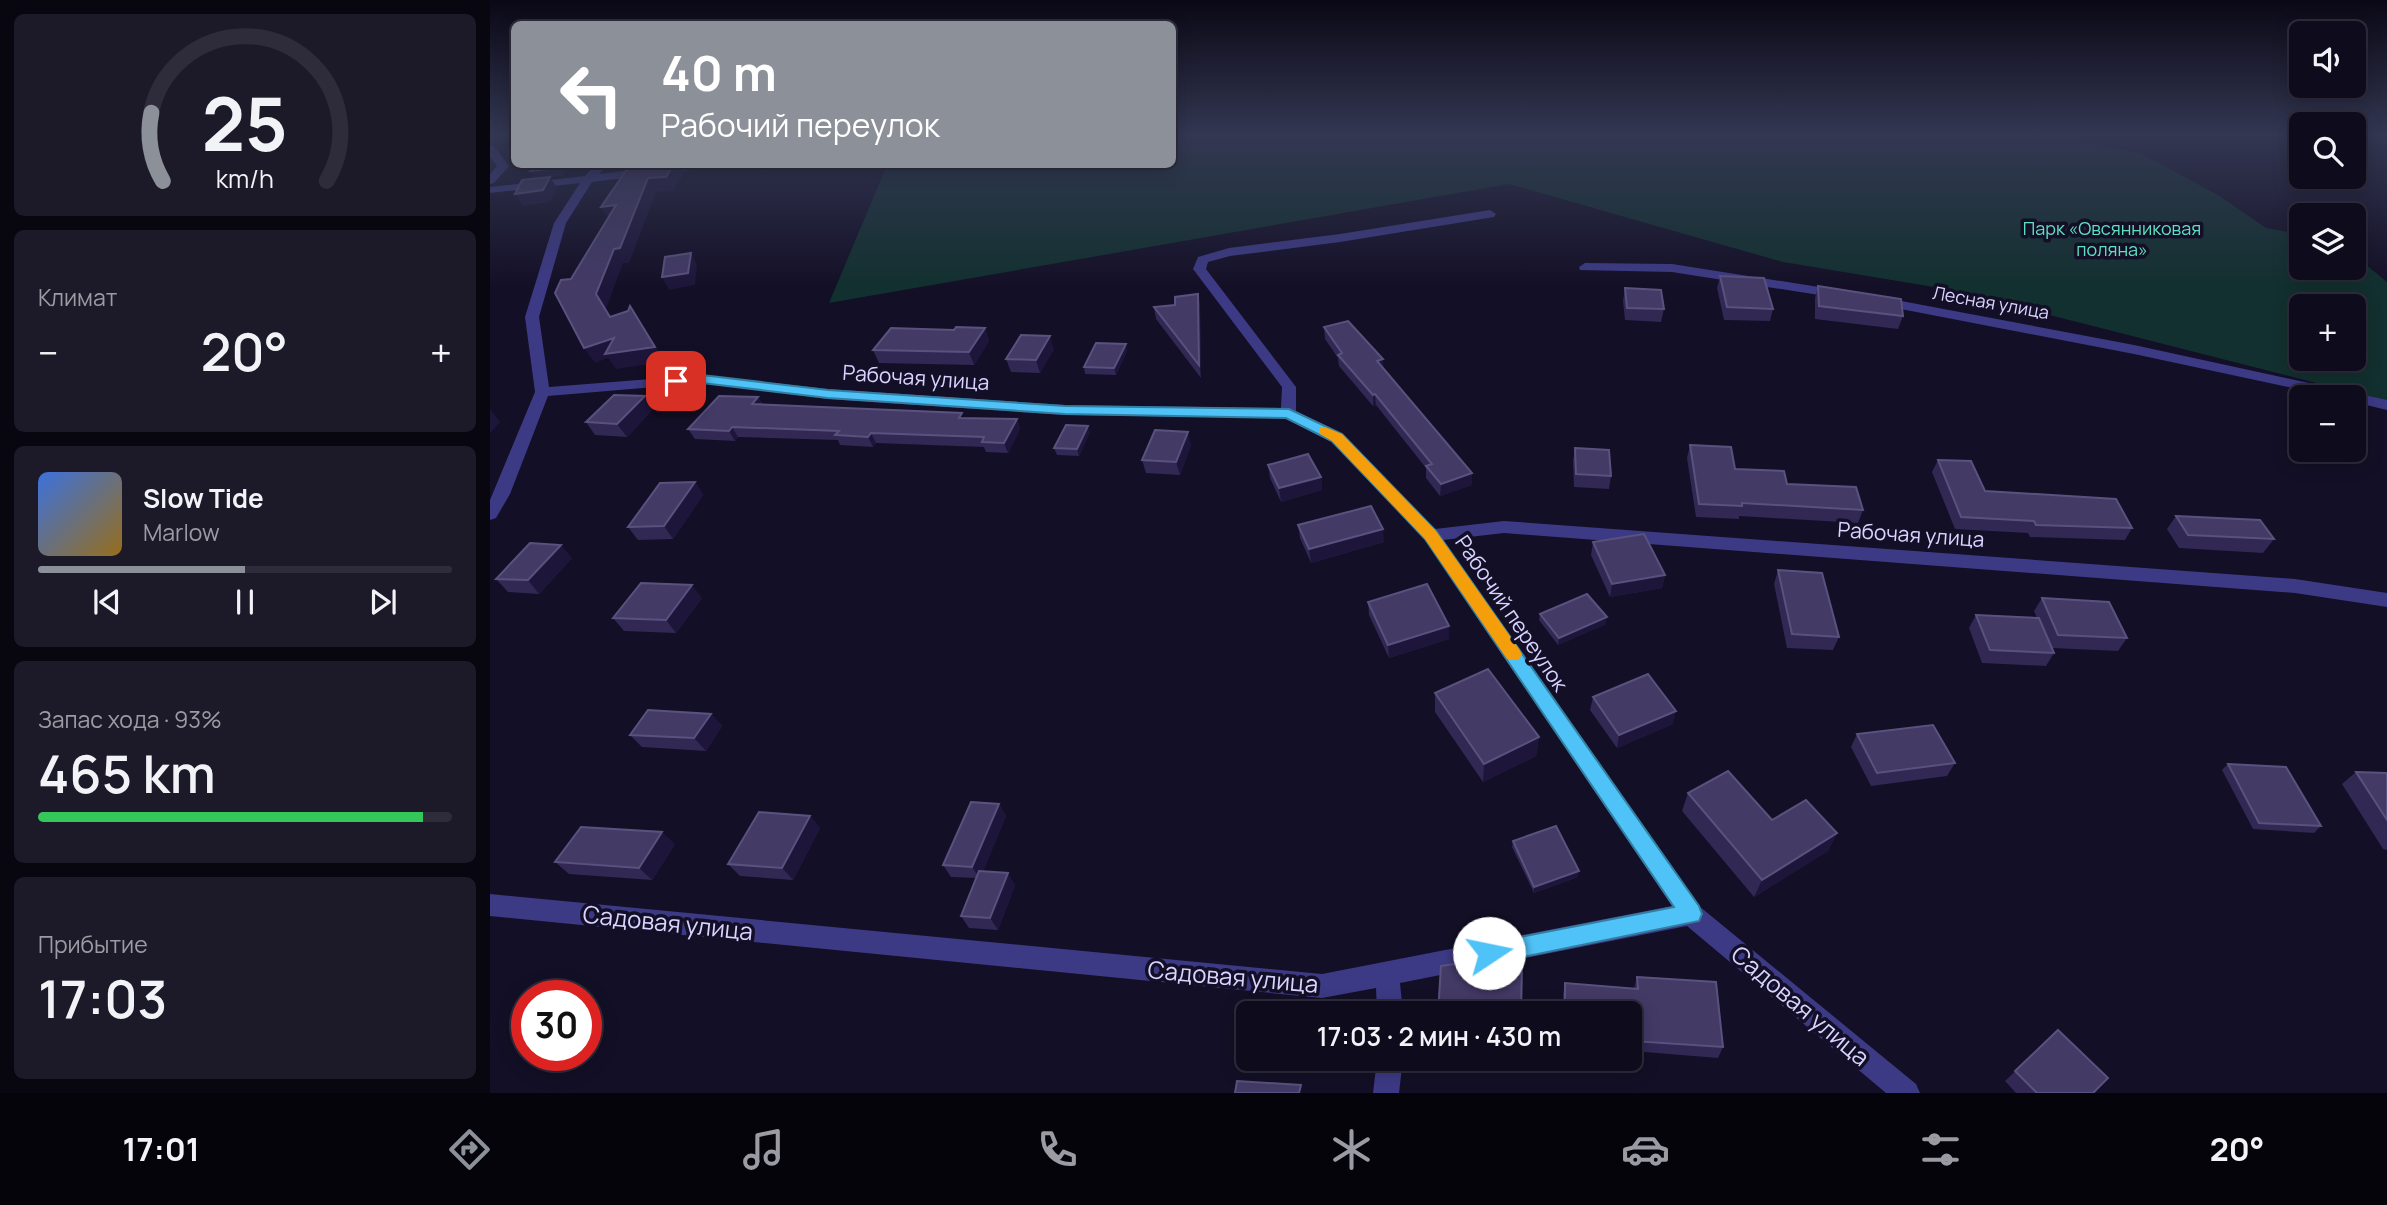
<!DOCTYPE html>
<html lang="ru">
<meta charset="utf-8">
<style>
:root{--surface:#0e0b1c;--page:#1c1929;--text:#f1f3f6;--muted:#9b9ba3;--line:#2e2b3b;--accent:#8c9099}
body{margin:0;font-family:Manrope,sans-serif;background:var(--page);color:var(--text);height:100vh;display:flex;flex-direction:column;font-size:26px;white-space:nowrap}
*{box-sizing:border-box;margin:0}
p{font-size:23px;color:var(--muted)}
.icon{flex:none;width:38px;height:38px;fill:none;stroke:currentColor;stroke-width:2;stroke-linecap:round;stroke-linejoin:round}
.map{position:relative;flex:1;overflow:hidden}
.drawer{display:flex;flex-direction:column;gap:14px;padding:14px;background:#08060f;width:490px}
.drawer>*{flex:none}
.guide{position:absolute;left:21px;top:21px;width:665px;height:147px;border-radius:10px;box-shadow:0 4px 18px #0003,0 0 0 2px var(--line);background:#8c9099;color:#fff;overflow:hidden}
.fabs{position:absolute;left:1799px;top:21px;display:grid;gap:14px}
.fabs a{display:grid;place-items:center;width:77px;height:77px;border-radius:10px;background:var(--surface);box-shadow:0 4px 18px #0003,0 0 0 2px var(--line);font-size:35px}
.speed{position:absolute;left:21px;top:980px;display:flex;gap:14px;font-size:35px;font-weight:700;text-align:center}
.speed>*{display:grid;place-content:center;width:91px;height:91px;border-radius:50%;background:var(--surface);box-shadow:0 4px 18px #0003,0 0 0 2px var(--line);line-height:1}
.speed .limit{border:10px solid #d22;background:#fff;color:#111}
.pin{position:absolute;display:grid;place-items:center;width:60px;height:60px;color:#fff;margin:-30px;border-radius:14px;box-shadow:0 4px 10px #0006}
.me{position:absolute;width:77px;margin:-38px;rotate:79deg;stroke-linejoin:round;filter:drop-shadow(0 0 5px #0008)}
.turn{display:flex;align-items:center;gap:24px;height:147px;padding:0 35px;font-size:32px}
.turn .icon{width:91px;height:91px;stroke-width:2.5}
.turn b{display:block;font-size:49px;line-height:60px}
.big{font-size:52px;font-weight:600;line-height:1.1}
.drawer .widget{flex:1;display:flex;flex-direction:column;justify-content:center;gap:10px;min-width:0;padding:0 24px;border-radius:10px;background:var(--page)}
.drawer .dial{align-items:center;gap:0}
.dial svg{height:182px;overflow:visible;fill:none;stroke:var(--line);stroke-width:7;stroke-linecap:round;text-anchor:middle}
.dial text{fill:var(--text);stroke:none}
.song{display:flex;align-items:center;gap:21px}
.cover{width:84px;height:84px;border-radius:10px;background:linear-gradient(135deg,hsl(220 70% 55%),hsl(40 70% 35%))}
.played{height:7px;border-radius:4px;background:linear-gradient(90deg,var(--accent) 50%,var(--line) 50%)}
.keys{display:flex;justify-content:space-around;direction:ltr}
.heat{display:flex;justify-content:space-between;align-items:center;font-size:38px;direction:ltr}
.charge{height:10px;border-radius:5px;background:linear-gradient(90deg,#34c759 93%,var(--line) 0)}
.trip{position:absolute;left:746px;top:1001px;width:406px;height:70px;border-radius:10px;background:var(--surface);box-shadow:0 4px 18px #0003,0 0 0 2px var(--line);font-weight:600;line-height:70px;text-align:center}
.tab-bar{display:flex;height:112px;justify-content:space-around;align-items:center;background:#06040b;color:var(--muted)}
.tab-bar .icon{width:49px;height:49px}
.tab-bar .active{color:var(--accent)}
.tab-bar b{font-size:32px;color:var(--text)}
main{display:flex;flex:1;min-height:0}
.map>svg:first-child{display:block}
.green{fill:#12302f;fill-rule:evenodd}
.lines{fill:none;stroke-linecap:round;stroke-linejoin:round}
.minor{fill:#3d3a85;fill-rule:evenodd}
.wall{fill:#312854}
.shaded-wall{fill:#1d163a}
.building{fill:#433a66;stroke:#5a527e;stroke-width:2}
.route{fill:#4fc3f7;stroke:#337fa1;stroke-width:2}
.slow{fill:#f59e0b}
.labels{text-anchor:middle;dominant-baseline:central;stroke-width:7;stroke-linejoin:round;paint-order:stroke}
.far-park-label{font-size:18px;fill:#5fe0c0;stroke:#130f26}
.far-street-label{font-size:18px;fill:#d9d4ff;stroke:#130f26}
.street-label{font-size:21px;fill:#d9d4ff;stroke:#130f26}
.near-street-label{font-size:24px;fill:#d9d4ff;stroke:#130f26}
</style>
<main>
<section class="drawer">
<div class="widget dial"><svg viewBox="0 0 100 80">
<path d="M14 69A42 42 0 1 1 86 69"/>
<path d="M14 69A42 42 0 0 1 9 39" stroke="#8c9099"/>
<text x="50" y="56" font-size="32" font-weight="700">25</text>
<text x="50" y="72" font-size="11">km/h</text>
</svg></div>
<div class="widget"><p>Климат</p>
<div class="heat"><a>−</a><b class="big">20°</b><a>+</a></div>
</div>
<div class="widget">
<div class="song"><i class="cover"></i><div><b>Slow Tide</b><p>Marlow</p></div></div>
<div class="played"></div>
<div class="keys"><svg class="icon" aria-label="previous" viewBox="0 0 24 24"><path d="M18 5L8 12l10 7zM5 5v14"/></svg><svg class="icon" aria-label="pause" viewBox="0 0 24 24"><path d="M8 5v14M16 5v14"/></svg><svg class="icon" aria-label="next" viewBox="0 0 24 24"><path d="M6 5l10 7-10 7zM19 5v14"/></svg></div>
</div>
<div class="widget"><p>Запас хода · 93%</p><b class="big">465 km</b><div class="charge"></div></div>
<div class="widget"><p>Прибытие</p><b class="big">17:03</b></div>
</section>
<div class="map">
<svg width="1897" height="1093" viewBox="0 0 1897 1093">
<rect width="100%" height="100%" fill="#130f26"/>
<!-- green -->
<path class="green" d="M 683,134 L 1548,134 L 1650,153 L 1728,195 L 1776,228 L 1811,234 L 1811,268 L 1864,268 L 1864,255 L 1897,282 L 1897,401 L 1462,290 L 1293,262 L 1019,184 L 339,303 L 397,165 L 682,164 ZM 1811,306 L 1864,306 L 1864,359 L 1811,359 Z"/>
<g class="lines">
<!-- minor -->
<g class="minor">
<polygon points="0,145 4,146 19,166 4,183 0,184 0,174 7,166 0,156"/>
<polygon points="106,164 118,164 109,174 191,164 229,164 224,167 102,182 76,223 49,317 59,387 212,375 338,389 575,405 791,408 792,387 703,269 708,257 739,248 850,234 1000,210 1006,214 1004,217 850,242 740,256 718,262 716,269 806,387 806,411 853,434 945,529 1014,521 1805,579 1897,593 1897,607 1805,593 1014,533 953,540 1209,906 1426,1084 1430,1093 1396,1093 1197,926 910,983 913,1013 887,1013 886,988 832,998 0,916 0,894 832,974 1182,906 935,539 841,442 795,418 575,415 338,399 212,383 58,396 20,494 6,518 0,520 0,500 45,392 35,317 64,223 90,183 0,193 0,187 95,176"/>
<polygon points="1095,263 1182,264 1348,290 1355,294 1348,298 1182,272 1090,270 1089,267"/>
<polygon points="1390,297 1644,345 1897,400 1897,410 1864,402 1864,397 1845,397 1644,354 1385,304 1383,301"/>
<polygon points="887,1059 913,1059 909,1093 883,1093"/>
</g>
</g>
<!-- wall -->
<g class="wall">
<polygon points="1230,276 1283,309 1280,321 1234,320 1227,288"/>
<polygon points="1328,286 1413,316 1408,329 1325,319 1325,298"/>
<polygon points="1135,288 1174,309 1171,322 1135,320 1133,301"/>
<polygon points="708,294 710,307 711,378 666,319 664,307 685,305"/>
<polygon points="834,327 893,369 982,473 982,485 950,496 936,478 936,468 886,405 883,406 849,366 848,358 835,339"/>
<polygon points="495,328 499,341 484,365 389,363 383,350 464,330"/>
<polygon points="564,349 550,373 521,372 516,359"/>
<polygon points="637,351 626,375 595,374 594,367"/>
<polygon points="268,397 272,404 474,418 527,419 530,429 518,453 496,452 494,447 386,443 383,447 350,445 348,440 248,437 245,441 205,439 198,429"/>
<polygon points="163,409 137,437 105,435 96,422"/>
<polygon points="600,432 589,456 567,455 564,448"/>
<polygon points="701,445 690,475 656,473 652,460"/>
<polygon points="1200,445 1245,469 1297,484 1373,510 1368,523 1249,516 1249,519 1206,517 1197,458"/>
<polygon points="1085,448 1121,476 1119,489 1084,487 1083,461"/>
<polygon points="1448,460 1495,491 1642,528 1635,540 1540,537 1538,533 1465,529 1442,472"/>
<polygon points="778,465 831,477 832,490 791,502 780,478"/>
<polygon points="205,482 213,495 183,539 148,540 138,527"/>
<polygon points="1686,516 1784,539 1773,553 1689,548 1677,529"/>
<polygon points="808,525 894,542 821,563 810,538"/>
<polygon points="1103,542 1175,575 1172,588 1120,597 1101,555"/>
<polygon points="82,558 49,594 18,592 6,579"/>
<polygon points="1288,570 1349,637 1343,650 1297,648 1284,584"/>
<polygon points="212,598 186,633 134,631 123,618"/>
<polygon points="1552,598 1637,638 1628,651 1562,648 1564,653 1556,666 1492,663 1479,628 1486,615 1547,618 1544,611"/>
<polygon points="878,602 959,639 899,658 879,615"/>
<polygon points="1050,614 1116,624 1068,645 1049,620"/>
<polygon points="945,693 1049,737 1046,756 993,782 945,712"/>
<polygon points="1103,697 1183,724 1127,748 1100,710"/>
<polygon points="221,714 232,726 216,751 152,747 140,735"/>
<polygon points="1367,734 1465,763 1457,776 1381,786 1361,747"/>
<polygon points="1738,764 1831,826 1824,833 1763,829 1732,770"/>
<polygon points="1866,772 1897,773 1897,850 1893,849 1852,784"/>
<polygon points="1198,793 1282,820 1347,833 1338,851 1264,897 1192,811"/>
<polygon points="509,804 516,816 493,871 525,885 508,930 479,928 471,916 486,878 461,877 453,865"/>
<polygon points="320,816 330,828 303,880 250,876 238,864"/>
<polygon points="1023,841 1088,877 1044,893 1022,847"/>
<polygon points="185,844 162,880 79,874 65,862"/>
<polygon points="1147,977 1233,1047 1228,1058 1142,1051 1139,1058 1139,1013 1073,1013 1073,994 1075,983 1144,988"/>
<polygon points="1568,1030 1603,1093 1526,1093 1515,1081"/>
</g>
<!-- shaded-wall -->
<g class="shaded-wall">
<polygon points="69,164 78,164 73,176 60,177 67,188 60,202 33,206 25,194 45,179 40,171"/>
<polygon points="184,164 189,164 194,173 183,191 166,192 139,263 133,263 116,309 129,332 106,294 124,249 158,178"/>
<polygon points="126,205 120,221 111,207"/>
<polygon points="201,253 207,265 205,285 179,290 172,277"/>
<polygon points="708,294 710,307 711,378 709,365"/>
<polygon points="140,306 175,362 126,369 118,358 105,363 94,348 124,338"/>
<polygon points="495,328 499,341 484,365 479,352"/>
<polygon points="560,336 564,349 550,373 546,360"/>
<polygon points="636,344 637,351 626,375 624,368"/>
<polygon points="893,359 894,371 887,361"/>
<polygon points="885,394 886,405 883,406 883,395"/>
<polygon points="155,396 163,409 137,437 127,424"/>
<polygon points="268,397 273,407 262,404"/>
<polygon points="0,409 10,422 0,433"/>
<polygon points="527,419 530,429 518,453 514,443"/>
<polygon points="598,426 600,432 589,456 587,449"/>
<polygon points="242,427 248,437 245,441 239,431"/>
<polygon points="698,432 701,445 690,475 686,462"/>
<polygon points="381,433 386,443 383,447 378,437"/>
<polygon points="982,473 982,485 950,496 951,484"/>
<polygon points="831,477 832,490 791,502 789,488"/>
<polygon points="205,482 213,495 183,539 174,526"/>
<polygon points="893,529 894,542 821,563 819,549"/>
<polygon points="71,545 82,558 49,594 38,580"/>
<polygon points="1175,575 1172,588 1120,597 1122,584"/>
<polygon points="202,585 212,598 186,633 176,620"/>
<polygon points="1117,617 1116,624 1068,645 1069,638"/>
<polygon points="959,626 959,639 899,658 898,645"/>
<polygon points="1186,711 1183,724 1127,748 1129,735"/>
<polygon points="221,714 232,726 216,751 204,738"/>
<polygon points="1049,737 1046,756 993,782 994,764"/>
<polygon points="509,804 516,816 490,879 482,867"/>
<polygon points="320,816 330,828 303,880 292,868"/>
<polygon points="172,832 185,844 162,880 149,868"/>
<polygon points="1347,833 1338,851 1264,897 1272,880"/>
<polygon points="1089,871 1088,877 1044,893 1044,887"/>
<polygon points="518,873 525,885 508,930 500,918"/>
</g>
<!-- building -->
<g class="building">
<polygon points="43,164 69,164 68,168 40,171"/>
<polygon points="147,164 184,164 176,177 158,178 130,248 124,249 106,294 120,317 138,311 140,306 165,347 115,354 124,338 94,348 65,293 71,280 81,279 126,205 111,207 140,165"/>
<polygon points="60,177 53,190 25,194 32,180"/>
<polygon points="201,253 198,273 172,277 175,257"/>
<polygon points="1230,276 1274,278 1283,309 1237,307"/>
<polygon points="1328,286 1411,299 1413,316 1329,306"/>
<polygon points="1135,288 1171,290 1174,309 1137,308"/>
<polygon points="708,294 709,365 664,307 685,305 685,297"/>
<polygon points="858,321 893,359 887,361 982,473 951,484 936,466 942,464 885,394 883,395 848,355 852,353 834,327"/>
<polygon points="466,327 495,328 479,352 383,350 401,328 464,330"/>
<polygon points="531,335 560,336 546,360 516,359"/>
<polygon points="606,343 636,344 624,368 594,367"/>
<polygon points="124,395 155,396 127,424 96,422"/>
<polygon points="229,396 268,397 262,404 472,413 469,418 527,419 514,443 492,442 494,437 381,433 378,437 345,435 349,431 242,427 239,431 198,429"/>
<polygon points="576,425 598,426 587,449 564,448"/>
<polygon points="665,430 698,432 686,462 652,460"/>
<polygon points="1200,445 1241,447 1245,469 1294,471 1297,484 1366,487 1373,510 1252,503 1252,506 1209,504"/>
<polygon points="1085,448 1119,450 1121,476 1086,474"/>
<polygon points="818,454 831,477 789,488 778,465"/>
<polygon points="1448,460 1481,461 1495,491 1626,499 1642,528 1546,525 1544,521 1471,517"/>
<polygon points="205,482 174,526 138,527 170,483"/>
<polygon points="881,506 893,529 819,549 808,525"/>
<polygon points="1686,516 1770,520 1784,539 1698,535"/>
<polygon points="1154,534 1175,575 1122,584 1103,542"/>
<polygon points="40,543 71,545 38,580 6,579"/>
<polygon points="1288,570 1332,573 1349,637 1302,634"/>
<polygon points="151,583 202,585 176,620 123,618"/>
<polygon points="937,584 959,626 898,645 878,602"/>
<polygon points="1097,594 1117,617 1069,638 1050,614"/>
<polygon points="1552,598 1619,602 1637,638 1568,635"/>
<polygon points="1486,615 1549,618 1564,653 1500,650"/>
<polygon points="998,669 1049,737 994,764 945,693"/>
<polygon points="1158,674 1186,711 1129,735 1103,697"/>
<polygon points="158,710 221,714 204,738 140,735"/>
<polygon points="1443,725 1465,763 1387,773 1367,734"/>
<polygon points="1738,764 1796,767 1831,826 1769,823"/>
<polygon points="1238,771 1282,820 1316,800 1347,833 1272,880 1198,793"/>
<polygon points="1866,772 1897,773 1897,820"/>
<polygon points="481,802 509,804 482,867 453,865"/>
<polygon points="269,812 320,816 292,868 238,864"/>
<polygon points="1066,826 1089,871 1044,887 1023,841"/>
<polygon points="91,827 172,832 149,868 65,862"/>
<polygon points="489,871 518,873 500,918 471,916"/>
<polygon points="976,962 1032,965 1031,1013 948,1013 951,966"/>
<polygon points="1147,977 1226,982 1233,1047 1143,1041 1144,1048 1139,1048 1139,1013 1075,1013 1075,983 1148,989"/>
<polygon points="1568,1030 1618,1078 1603,1093 1547,1093 1525,1071"/>
<polygon points="747,1081 811,1085 809,1093 745,1093"/>
</g>
<!-- sky -->
<linearGradient id="sky" x2="0" y2="1"><stop stop-color="#0a0815"/><stop offset="0.47" stop-color="#333752"/><stop offset="1" stop-color="#333752" stop-opacity="0"/></linearGradient>
<rect width="1897" height="287" fill="url(#sky)"/>
<!-- route -->
<polygon class="route" points="212,375 338,390 575,406 799,409 852,434 946,531 1209,906 1212,914 1209,921 999,964 991,961 988,953 991,946 999,943 1184,907 935,539 842,441 796,418 575,414 338,398 212,383 186,385 179,381 186,377"/>
<!-- slow -->
<polygon class="slow" points="835,427 852,434 946,531 1029,649 1032,654 1029,659 1017,659 935,539 842,441 830,434 830,428"/>
<g class="labels">
<!-- far-park labels -->
<g class="far-park-label">
<text x="1622" y="228">Парк «Овсянниковая<tspan x="1622" dy="21">поляна»</tspan></text>
</g>
<!-- far-street labels -->
<g class="far-street-label">
<text transform="translate(1501 302) rotate(10)">Лесная улица</text>
</g>
<!-- street labels -->
<g class="street-label">
<text transform="translate(426 377) rotate(4)">Рабочая улица</text>
<text transform="translate(1421 534) rotate(4)">Рабочая улица</text>
<text transform="translate(1022 613) rotate(56)">Рабочий переулок</text>
</g>
<!-- near-street labels -->
<g class="near-street-label">
<text transform="translate(178 922) rotate(6)">Садовая улица</text>
<text transform="translate(743 976) rotate(5)">Садовая улица</text>
<text transform="translate(1311 1005) rotate(40)">Садовая улица</text>
</g>
</g>
</svg>
<div class="fabs">
<a><svg class="icon" aria-label="sound" viewBox="0 0 24 24"><path d="M4 9h4l5-4v14l-5-4H4zM17 9q2 3 0 6"/></svg></a>
<a><svg class="icon" aria-label="search" viewBox="0 0 24 24"><circle cx="10" cy="10" r="6"/><path d="M15 15l6 6"/></svg></a>
<a><svg class="icon" aria-label="layers" viewBox="0 0 24 24"><path d="M12 4l9 5-9 5-9-5zM3 14l9 5 9-5"/></svg></a>
<a>+</a>
<a>−</a>
</div>
<div class="speed"><div class="limit">30</div></div>
<div class="pin" style="left:186px;top:381px;background:#d93025"><svg class="icon" aria-label="arrive" viewBox="0 0 24 24"><path d="M6 21V4h12l-3 4 3 4H6"/></svg></div>
<svg class="me" style="left:999px;top:953px" viewBox="-20 -20 40 40"><circle r="19" fill="#fff"/><path d="M0-13L10 11 0 6-10 11z" fill="#4fc3f7"/></svg>
<div class="trip">17:03 · 2 мин · 430 m</div>
<div class="guide">
<div class="turn"><svg class="icon" aria-label="left" viewBox="0 0 24 24"><path d="M17 20v-9H6M10 6l-5 5 5 5"/></svg><div><b>40 m</b>Рабочий переулок</div></div>
</div>
</div>
</main>
<nav class="tab-bar">
<b>17:01</b>
<svg class="icon active" aria-label="directions" viewBox="0 0 24 24"><path d="M12 3l9 9-9 9-9-9zM9 14v-3h6M13 9l2 2-2 2"/></svg>
<svg class="icon" aria-label="music" viewBox="0 0 24 24"><path d="M9 18V5l10-2v13"/><circle cx="6" cy="18" r="3"/><circle cx="16" cy="16" r="3"/></svg>
<svg class="icon" aria-label="phone" viewBox="0 0 24 24"><path d="M5 4h4l2 5-3 2q2 4 5 5l2-3 5 2v4C11 20 4 13 5 4z"/></svg>
<svg class="icon" aria-label="climate" viewBox="0 0 24 24"><path d="M12 3v18M4 7l16 10M4 17L20 7"/></svg>
<svg class="icon" aria-label="car" viewBox="0 0 24 24"><path d="M5 17H2v-5l4-1 3-4h7l3 4 3 1v5h-3M9 17h6M6 11h13"/><circle cx="7" cy="17" r="2"/><circle cx="17" cy="17" r="2"/></svg>
<svg class="icon" aria-label="filters" viewBox="0 0 24 24"><path d="M4 7h16M4 17h16"/><circle cx="9" cy="7" r="2"/><circle cx="15" cy="17" r="2"/></svg>
<b>20°</b>
</nav>
